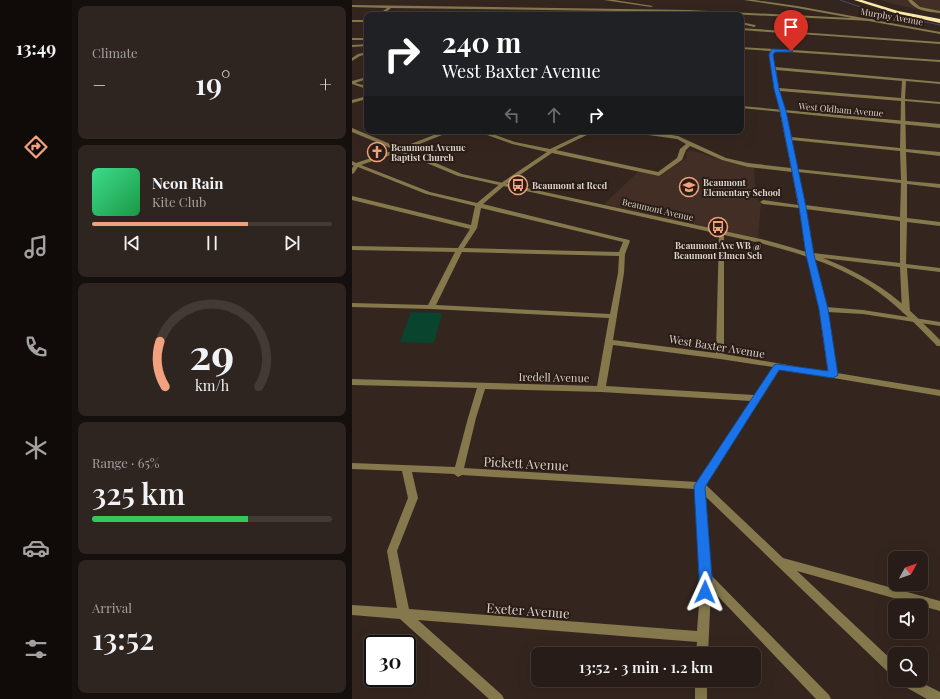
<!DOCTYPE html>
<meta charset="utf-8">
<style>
:root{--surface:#271c17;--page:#2f2520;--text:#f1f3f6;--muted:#a4a1a1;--line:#433a36;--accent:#f1a17d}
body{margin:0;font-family:"Playfair Display",serif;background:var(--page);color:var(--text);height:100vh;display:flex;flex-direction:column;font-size:15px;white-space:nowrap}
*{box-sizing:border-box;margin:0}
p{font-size:13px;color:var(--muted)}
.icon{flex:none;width:22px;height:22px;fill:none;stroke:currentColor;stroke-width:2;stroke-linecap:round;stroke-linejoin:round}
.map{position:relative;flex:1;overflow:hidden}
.side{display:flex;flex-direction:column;gap:6px;padding:6px;background:#150f0d;width:280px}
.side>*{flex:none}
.hud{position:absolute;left:12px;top:12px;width:380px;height:122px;border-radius:8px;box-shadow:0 4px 16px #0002,0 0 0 1px var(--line);background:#202124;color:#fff;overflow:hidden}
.needle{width:26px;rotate:50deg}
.tools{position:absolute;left:536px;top:551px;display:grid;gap:8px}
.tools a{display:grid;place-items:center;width:40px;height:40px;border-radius:8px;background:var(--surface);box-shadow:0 4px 16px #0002,0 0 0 1px var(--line);font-size:20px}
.speed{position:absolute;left:12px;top:635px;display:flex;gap:8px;font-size:20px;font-weight:700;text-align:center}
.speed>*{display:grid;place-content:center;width:52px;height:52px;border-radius:50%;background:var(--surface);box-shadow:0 4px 16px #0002,0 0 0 1px var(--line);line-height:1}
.speed .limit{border:2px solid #111;border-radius:6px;background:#fff;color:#111}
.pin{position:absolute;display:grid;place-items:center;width:34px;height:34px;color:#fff;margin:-41px -17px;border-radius:50% 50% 50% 0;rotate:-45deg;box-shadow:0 0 4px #0007}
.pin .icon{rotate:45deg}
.me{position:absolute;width:44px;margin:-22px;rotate:1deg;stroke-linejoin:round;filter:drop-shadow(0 0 3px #0008)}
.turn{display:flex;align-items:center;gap:14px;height:84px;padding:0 12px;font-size:18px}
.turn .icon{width:52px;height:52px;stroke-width:2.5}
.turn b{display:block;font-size:28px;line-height:34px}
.lanes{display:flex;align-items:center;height:38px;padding:0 12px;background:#0003;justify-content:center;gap:20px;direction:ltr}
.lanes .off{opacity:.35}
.big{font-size:30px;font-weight:600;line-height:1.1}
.side .tile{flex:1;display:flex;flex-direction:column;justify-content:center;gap:6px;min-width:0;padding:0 14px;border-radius:8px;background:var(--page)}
.side .dial{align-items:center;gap:0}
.dial svg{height:104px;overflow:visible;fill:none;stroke:var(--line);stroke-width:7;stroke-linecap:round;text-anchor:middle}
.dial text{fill:var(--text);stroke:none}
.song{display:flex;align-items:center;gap:12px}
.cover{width:48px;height:48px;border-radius:6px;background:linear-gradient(135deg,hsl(150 70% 55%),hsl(140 70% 35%))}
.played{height:4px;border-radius:2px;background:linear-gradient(90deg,var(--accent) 65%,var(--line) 65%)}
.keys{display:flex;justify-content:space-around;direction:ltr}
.heat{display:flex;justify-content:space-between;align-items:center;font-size:22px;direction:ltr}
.charge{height:6px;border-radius:3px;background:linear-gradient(90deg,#34c759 65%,var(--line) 0)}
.trip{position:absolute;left:179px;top:647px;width:230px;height:40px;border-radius:8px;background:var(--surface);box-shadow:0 4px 16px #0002,0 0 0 1px var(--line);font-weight:600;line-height:40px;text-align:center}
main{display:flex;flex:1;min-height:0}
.dock{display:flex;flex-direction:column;width:72px;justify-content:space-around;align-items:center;background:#100b09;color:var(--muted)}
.dock .icon{width:28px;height:28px}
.dock .active{color:var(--accent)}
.dock b{font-size:18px;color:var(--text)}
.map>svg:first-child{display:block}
.built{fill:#422e24}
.green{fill:#08442e}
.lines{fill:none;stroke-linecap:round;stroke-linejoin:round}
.stream{stroke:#424c65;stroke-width:1}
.minor{fill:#85784d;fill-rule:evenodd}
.tertiary{fill:#85784d;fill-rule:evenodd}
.motorway{fill:#fbe7a8;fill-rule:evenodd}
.route{fill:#1a73e8;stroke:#114b97}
.labels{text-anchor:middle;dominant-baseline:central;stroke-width:4;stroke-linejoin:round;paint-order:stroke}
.far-street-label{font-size:9px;fill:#dcd3ce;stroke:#2a1d15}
.far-poi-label{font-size:9px;font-weight:bold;fill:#dcd3ce;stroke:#2a1d15;text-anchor:start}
.street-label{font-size:11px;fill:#dcd3ce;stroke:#2a1d15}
.near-street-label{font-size:13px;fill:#dcd3ce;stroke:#2a1d15}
</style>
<main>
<nav class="dock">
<b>13:49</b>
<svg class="icon active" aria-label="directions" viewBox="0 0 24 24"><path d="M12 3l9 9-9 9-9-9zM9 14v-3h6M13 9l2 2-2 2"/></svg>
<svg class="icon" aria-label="music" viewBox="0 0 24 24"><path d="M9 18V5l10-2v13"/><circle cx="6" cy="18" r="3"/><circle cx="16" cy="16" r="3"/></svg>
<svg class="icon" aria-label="phone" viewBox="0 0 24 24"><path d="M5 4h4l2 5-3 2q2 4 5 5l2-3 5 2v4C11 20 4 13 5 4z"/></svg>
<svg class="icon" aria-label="climate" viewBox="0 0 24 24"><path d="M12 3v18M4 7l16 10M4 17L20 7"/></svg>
<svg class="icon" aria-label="car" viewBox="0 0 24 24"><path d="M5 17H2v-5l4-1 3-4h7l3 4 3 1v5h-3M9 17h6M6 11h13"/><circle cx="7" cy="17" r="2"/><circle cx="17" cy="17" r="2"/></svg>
<svg class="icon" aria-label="filters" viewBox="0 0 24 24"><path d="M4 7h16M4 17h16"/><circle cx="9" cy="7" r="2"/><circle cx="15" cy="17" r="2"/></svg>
</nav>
<section class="side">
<div class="tile"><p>Climate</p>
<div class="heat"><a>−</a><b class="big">19°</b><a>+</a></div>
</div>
<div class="tile">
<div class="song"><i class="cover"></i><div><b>Neon Rain</b><p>Kite Club</p></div></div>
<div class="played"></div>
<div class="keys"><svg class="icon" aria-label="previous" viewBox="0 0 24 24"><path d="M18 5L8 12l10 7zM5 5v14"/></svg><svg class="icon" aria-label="pause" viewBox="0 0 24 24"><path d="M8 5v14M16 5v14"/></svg><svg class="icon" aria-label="next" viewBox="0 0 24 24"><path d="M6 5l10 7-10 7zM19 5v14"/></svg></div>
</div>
<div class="tile dial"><svg viewBox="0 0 100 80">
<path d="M14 69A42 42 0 1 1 86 69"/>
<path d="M14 69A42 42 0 0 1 10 34" stroke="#f1a17d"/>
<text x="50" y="56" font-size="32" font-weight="700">29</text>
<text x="50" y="72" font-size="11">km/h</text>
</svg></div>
<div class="tile"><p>Range · 65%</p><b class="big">325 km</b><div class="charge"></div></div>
<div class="tile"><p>Arrival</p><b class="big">13:52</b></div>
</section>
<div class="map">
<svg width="588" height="699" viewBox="0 0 588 699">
<rect width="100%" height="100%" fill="#34261f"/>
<!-- built -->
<g class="built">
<polygon points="529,0 588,0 588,14 541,4"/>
<polygon points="340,150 372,161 402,168 404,198 409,203 406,238 252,204 286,172 307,176 335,158 334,153 336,151"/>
</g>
<!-- green -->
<polygon class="green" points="59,312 90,313 82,343 48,342"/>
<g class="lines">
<!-- stream -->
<polyline class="stream" points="488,0 517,10 588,25"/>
<!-- minor -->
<g class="minor">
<polygon points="252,0 262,0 301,6 299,7"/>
<path d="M 556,0 L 560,0 L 568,7 L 588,11 L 588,13 C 576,12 563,11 556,0 Z"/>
<polygon points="0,5 336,10 520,19 522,20 520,21 336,12 39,8 30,15 26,15 35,8 0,7"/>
<rect x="0" y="20" width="15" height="2"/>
<polygon points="389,22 403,25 404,26 402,27 389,24"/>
<path d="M 389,28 L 588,42 L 588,44 L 434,33 L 442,39 L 441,50 L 588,60 L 588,62 L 422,51 L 421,55 L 423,67 L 588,82 L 588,84 L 554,81 L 553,99 L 588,102 L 588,104 L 553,101 L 554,149 L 588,152 L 588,156 L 554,152 L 555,181 L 588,184 L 588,188 L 555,184 L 555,218 L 588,222 L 588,226 L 555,222 L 554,264 L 588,268 L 588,272 L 555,268 L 558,312 L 554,314 L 550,312 L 548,267 L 462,257 L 474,307 L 511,310 L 588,322 L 588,326 L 511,314 L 475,312 L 485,373 L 588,390 L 588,396 L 428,369 L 354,485 L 431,558 L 588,601 L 588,611 L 445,571 L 543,663 L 543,677 L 539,675 L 354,497 L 359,575 L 477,695 L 479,699 L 464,699 L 359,589 L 356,654 L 344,654 L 345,642 L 66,620 L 150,695 L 152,699 L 137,699 L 48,619 L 0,615 L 0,605 L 45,608 L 35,551 L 56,498 L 50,471 L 0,469 L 0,463 L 103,467 L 116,418 L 125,388 L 0,385 L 0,379 L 245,386 L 257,318 L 79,309 L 0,307 L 0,303 L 76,305 L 103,252 L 0,250 L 0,246 L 106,248 L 118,229 L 0,200 L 0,196 L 119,225 L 123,206 L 74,194 L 6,167 L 2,173 L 0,174 L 0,168 L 2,166 L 0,165 L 0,161 L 4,163 L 46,149 L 92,131 L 100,131 L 50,151 L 9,165 L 78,192 L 125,203 L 149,183 L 195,152 L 160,144 L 124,131 L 132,131 L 163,142 L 198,149 L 236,131 L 243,131 L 204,150 L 306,172 L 325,158 L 328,149 L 334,144 L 325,139 L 282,133 L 279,131 L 292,131 L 326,136 L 374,158 L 396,163 L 439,168 L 419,68 L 417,55 L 418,51 L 389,49 L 389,47 L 437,50 L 438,39 L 429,33 L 389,30 ZM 424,70 L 550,81 L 549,98 L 427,88 ZM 428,91 L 549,101 L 548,148 L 439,137 ZM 439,140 L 548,151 L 549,180 L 445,169 ZM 338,146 L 370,160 L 396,167 L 440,172 L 446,205 L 411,200 L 408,202 L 411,204 L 447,208 L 455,255 L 467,309 L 476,372 L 372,354 L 372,232 L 370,231 L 367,233 L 364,353 L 261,340 L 272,273 L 273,254 L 278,241 L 277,240 L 131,204 L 153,185 L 200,153 L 307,176 L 330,160 L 334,150 ZM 446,172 L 549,183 L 548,217 L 453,205 ZM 129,208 L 271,242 L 267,252 L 112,248 L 125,228 ZM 453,209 L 548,221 L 548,263 L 461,253 ZM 110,252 L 267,256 L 266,273 L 258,314 L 84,305 ZM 261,345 L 368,359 L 421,367 L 402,395 L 254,386 ZM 133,389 L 249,392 L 399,401 L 345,482 L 112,468 L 124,418 ZM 60,472 L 102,474 L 106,477 L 110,475 L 343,489 L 349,577 L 345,631 L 57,609 L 45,551 L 66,498 Z"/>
<rect x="0" y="38" width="15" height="2"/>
<polygon points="15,44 15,46 0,47 0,45"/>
<polygon points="15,52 15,54 8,56 0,61 0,58 6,54"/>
<polygon points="15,77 15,79 3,83 15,86 15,89 0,84 0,81"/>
<rect x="343" y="680" width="12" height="19"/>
<polygon points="546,680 564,680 588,692 588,699 575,699 548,684"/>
</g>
<!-- tertiary -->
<g class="tertiary">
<polygon points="392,0 402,0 445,6 588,32 588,34 445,8"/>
<polygon points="15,96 15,99 0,103 0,100"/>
<polygon points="389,106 588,124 588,128 389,108"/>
<path d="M 0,128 L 110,174 L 409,239 C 448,249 486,261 520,282 C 546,297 567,319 588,340 L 588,346 L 585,346 C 564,324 542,302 516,285 C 483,264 446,253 408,243 L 106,176 L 0,132 Z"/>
</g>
<!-- motorway -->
<polygon class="motorway" points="502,0 510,0 546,11 588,19 588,23 543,13"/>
</g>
<!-- route -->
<polygon class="route" points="420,49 439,50 441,51 439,52 423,52 421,55 427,89 434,111 454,207 462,255 476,309 486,375 481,378 427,370 353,487 360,577 359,592 357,596 353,597 348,596 346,592 347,577 342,486 422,365 425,364 476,371 467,309 454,255 447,207 428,111 422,89 417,55"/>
<!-- icons -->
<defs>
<g id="church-ring" transform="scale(1)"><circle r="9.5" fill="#2a1d15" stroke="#f1a17d" stroke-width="1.5"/><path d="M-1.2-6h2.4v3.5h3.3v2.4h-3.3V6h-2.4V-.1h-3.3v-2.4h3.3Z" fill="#f1a17d"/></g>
<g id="bus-ring" transform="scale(1)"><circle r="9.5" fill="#2a1d15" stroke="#f1a17d" stroke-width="1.5"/><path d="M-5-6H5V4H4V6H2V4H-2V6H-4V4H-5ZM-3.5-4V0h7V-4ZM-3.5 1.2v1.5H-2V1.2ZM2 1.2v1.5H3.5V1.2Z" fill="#f1a17d"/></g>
<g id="school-ring" transform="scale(1)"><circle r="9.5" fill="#2a1d15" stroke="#f1a17d" stroke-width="1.5"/><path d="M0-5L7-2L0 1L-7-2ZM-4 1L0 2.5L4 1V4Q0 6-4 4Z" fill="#f1a17d"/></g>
</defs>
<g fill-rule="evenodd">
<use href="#church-ring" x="25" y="152"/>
<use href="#bus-ring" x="166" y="185"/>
<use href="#school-ring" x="337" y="187"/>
<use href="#bus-ring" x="366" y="227"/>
</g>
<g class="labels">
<!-- far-street labels -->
<g class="far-street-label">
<text transform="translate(540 16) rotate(10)">Murphy Avenue</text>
<text transform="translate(489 109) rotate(5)">West Oldham Avenue</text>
<text transform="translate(306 209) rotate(13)">Beaumont Avenue</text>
</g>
<!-- far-poi labels -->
<g class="far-poi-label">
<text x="39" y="147">Beaumont Avenue<tspan x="39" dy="10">Baptist Church</tspan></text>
<text x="351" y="182">Beaumont<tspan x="351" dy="10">Elementary School</tspan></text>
<text x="180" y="185">Beaumont at Reed</text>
<text x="366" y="245" text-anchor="middle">Beaumont Ave WB @<tspan x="366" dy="10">Beaumont Elmen Sch</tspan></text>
</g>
<!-- street labels -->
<g class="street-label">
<text transform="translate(365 346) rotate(9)">West Baxter Avenue</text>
<text transform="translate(202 377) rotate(1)">Iredell Avenue</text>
</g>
<!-- near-street labels -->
<g class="near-street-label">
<text transform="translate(174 463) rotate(3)">Pickett Avenue</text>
<text transform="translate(176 610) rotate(4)">Exeter Avenue</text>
</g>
</g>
</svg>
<div class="tools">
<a><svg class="needle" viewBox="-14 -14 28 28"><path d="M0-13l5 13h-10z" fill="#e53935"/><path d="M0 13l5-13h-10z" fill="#a4a1a1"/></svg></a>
<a><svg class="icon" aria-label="sound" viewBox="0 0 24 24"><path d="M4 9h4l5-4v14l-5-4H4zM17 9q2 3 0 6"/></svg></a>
<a><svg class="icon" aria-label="search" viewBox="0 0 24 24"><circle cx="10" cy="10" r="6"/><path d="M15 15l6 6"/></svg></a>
</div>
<div class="speed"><div class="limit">30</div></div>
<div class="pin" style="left:439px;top:51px;background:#d93025"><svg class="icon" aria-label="arrive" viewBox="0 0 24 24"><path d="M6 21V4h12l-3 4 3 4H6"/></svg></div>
<svg class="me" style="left:353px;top:592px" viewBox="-20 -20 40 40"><path d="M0-17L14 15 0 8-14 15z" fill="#1a73e8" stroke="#fff" stroke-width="4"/></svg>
<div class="trip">13:52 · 3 min · 1.2 km</div>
<div class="hud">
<div class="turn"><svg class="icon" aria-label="right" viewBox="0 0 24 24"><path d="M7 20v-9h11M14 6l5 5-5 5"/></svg><div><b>240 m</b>West Baxter Avenue</div></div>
<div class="lanes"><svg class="icon off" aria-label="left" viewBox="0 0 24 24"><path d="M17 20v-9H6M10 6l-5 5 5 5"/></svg><svg class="icon off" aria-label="ahead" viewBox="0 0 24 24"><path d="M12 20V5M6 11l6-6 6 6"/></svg><svg class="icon" aria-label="right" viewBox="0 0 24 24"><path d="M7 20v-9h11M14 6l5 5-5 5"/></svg></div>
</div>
</div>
</main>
